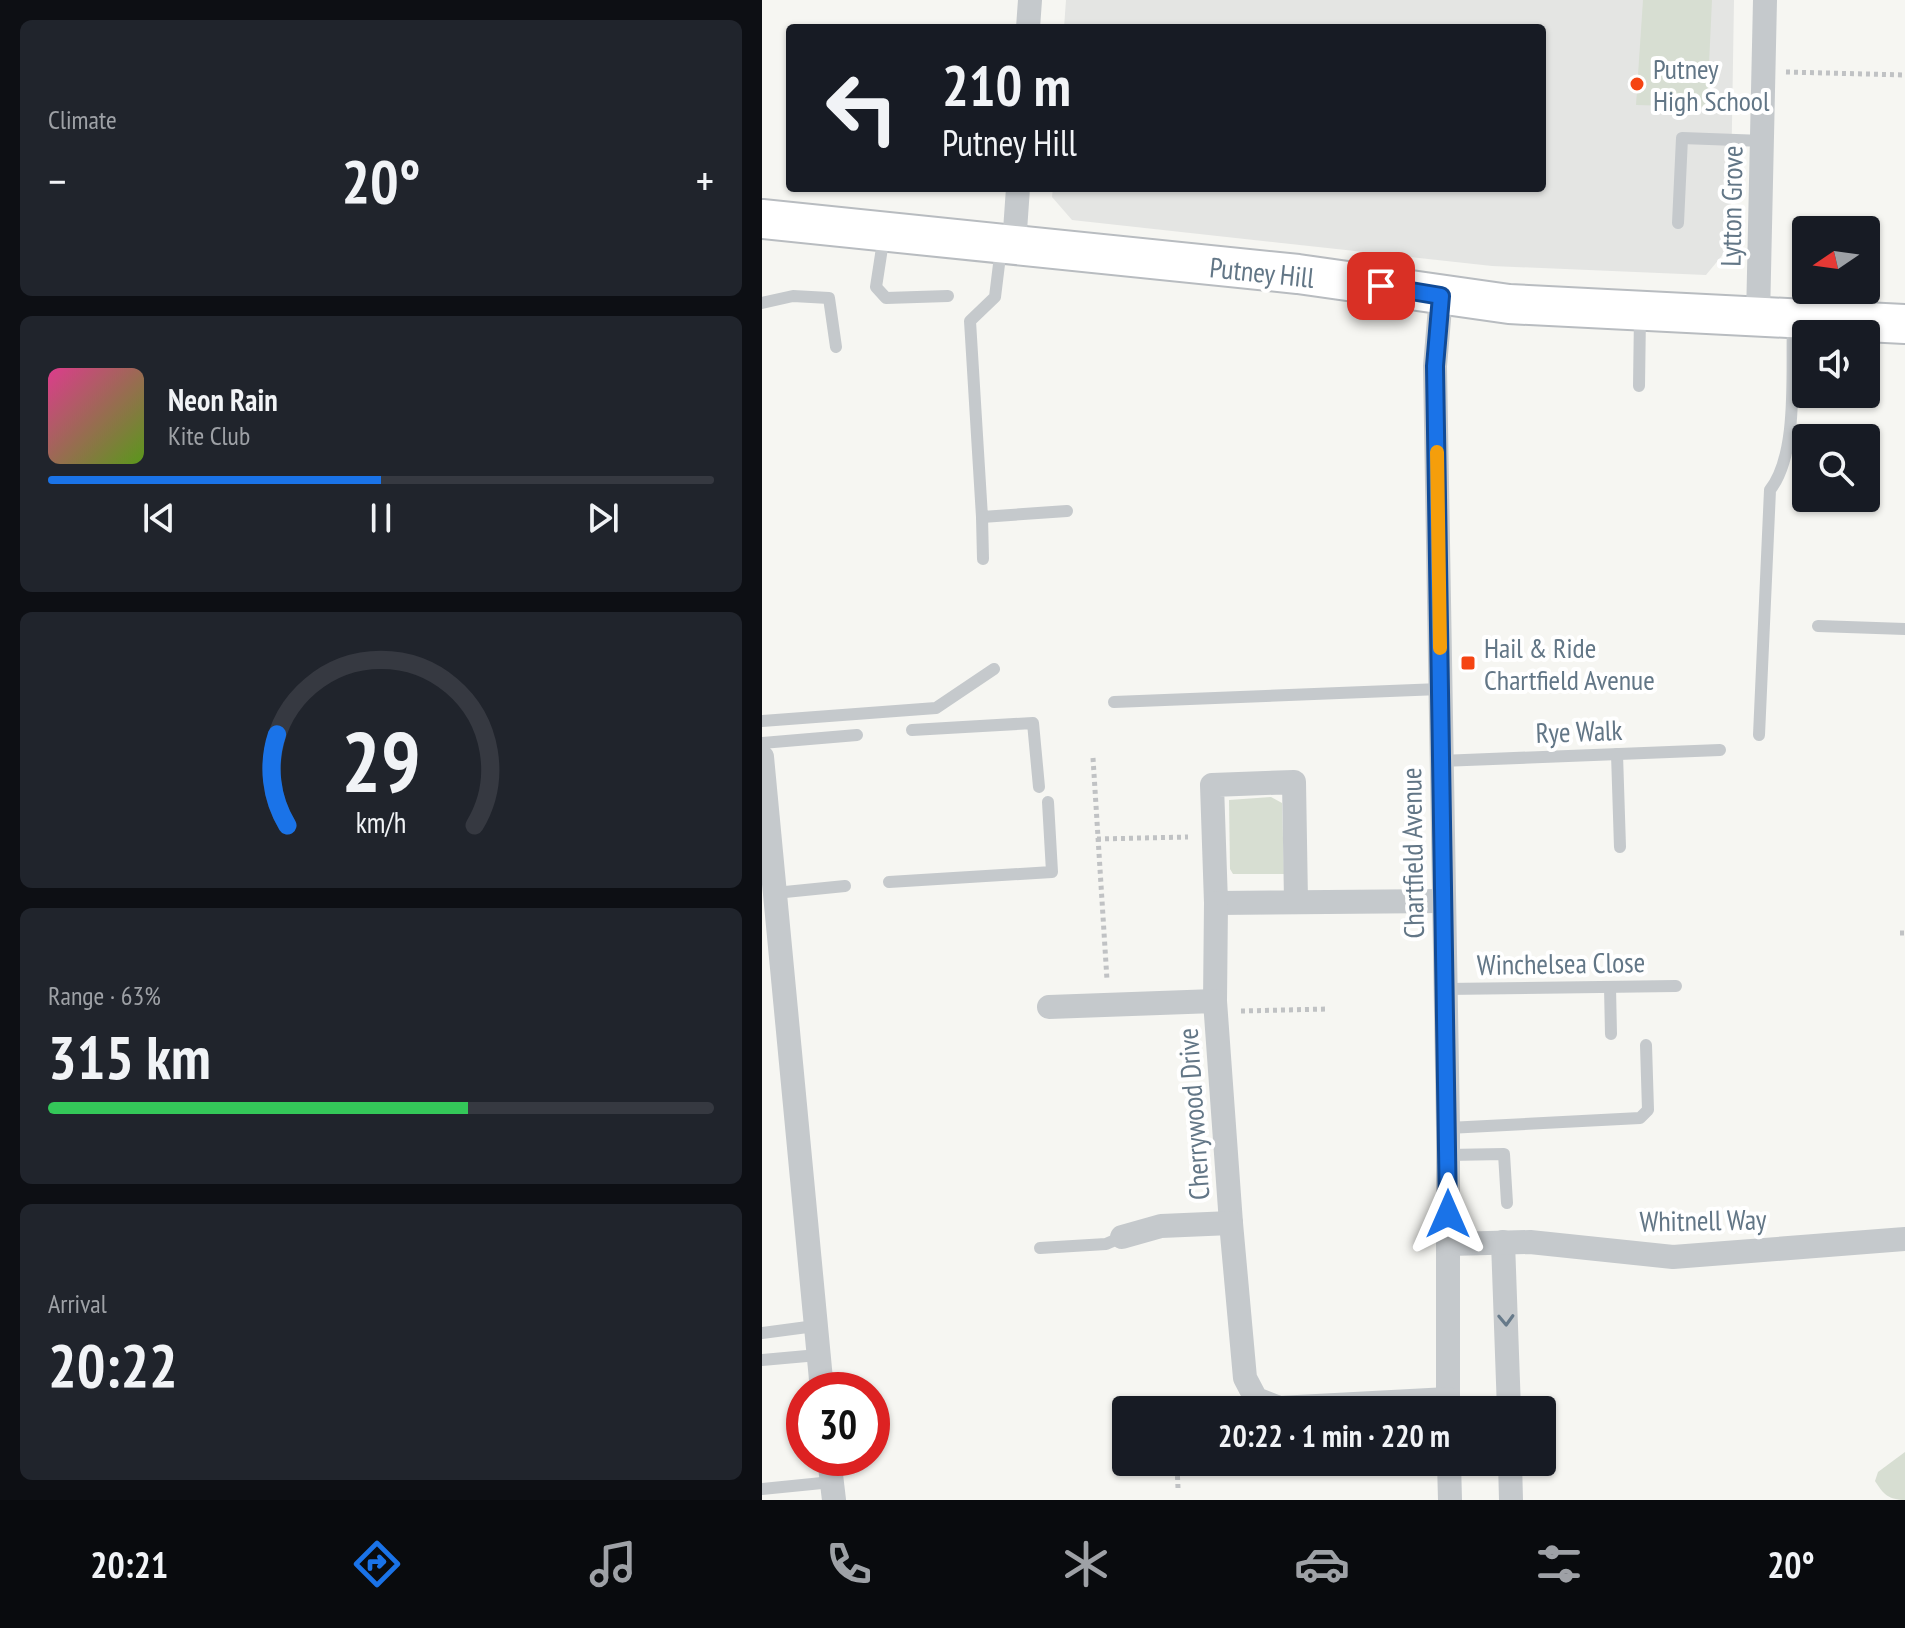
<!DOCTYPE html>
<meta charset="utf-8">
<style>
:root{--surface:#171b24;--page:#20242c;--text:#f1f3f6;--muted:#9ea1a6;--line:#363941;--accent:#1a73e8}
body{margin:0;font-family:"PT Sans Narrow",sans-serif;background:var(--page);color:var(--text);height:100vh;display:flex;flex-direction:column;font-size:30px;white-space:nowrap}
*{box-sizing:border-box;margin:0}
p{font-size:26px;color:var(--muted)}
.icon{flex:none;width:44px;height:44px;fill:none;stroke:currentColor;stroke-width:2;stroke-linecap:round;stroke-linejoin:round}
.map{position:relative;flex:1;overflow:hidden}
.drawer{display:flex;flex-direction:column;gap:20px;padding:20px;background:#0d0f14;width:762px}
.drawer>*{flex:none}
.banner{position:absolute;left:24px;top:24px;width:760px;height:168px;border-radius:8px;box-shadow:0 2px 6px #0004;background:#171b24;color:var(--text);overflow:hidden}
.needle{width:52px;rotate:257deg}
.fabs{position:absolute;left:1030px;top:216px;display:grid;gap:16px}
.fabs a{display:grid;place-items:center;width:88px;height:88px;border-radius:8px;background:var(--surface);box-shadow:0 2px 6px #0004;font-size:40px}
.speed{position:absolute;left:24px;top:1372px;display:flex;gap:16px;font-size:40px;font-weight:700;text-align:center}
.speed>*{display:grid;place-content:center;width:104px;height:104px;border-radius:50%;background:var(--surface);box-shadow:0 2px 6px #0004;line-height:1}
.speed .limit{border:12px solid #d22;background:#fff;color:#111}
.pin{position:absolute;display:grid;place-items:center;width:68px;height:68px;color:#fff;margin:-34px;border-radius:16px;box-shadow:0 4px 12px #0006}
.me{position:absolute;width:88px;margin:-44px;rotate:0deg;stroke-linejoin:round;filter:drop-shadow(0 0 6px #0008)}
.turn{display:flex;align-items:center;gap:28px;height:168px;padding:0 24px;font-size:36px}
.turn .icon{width:104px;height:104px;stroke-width:2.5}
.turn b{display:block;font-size:56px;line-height:68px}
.big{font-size:60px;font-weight:700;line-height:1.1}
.drawer .tile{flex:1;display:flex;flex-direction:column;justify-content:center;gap:12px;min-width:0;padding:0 28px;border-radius:12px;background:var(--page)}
.drawer .dial{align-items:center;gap:0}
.dial svg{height:208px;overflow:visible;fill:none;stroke:var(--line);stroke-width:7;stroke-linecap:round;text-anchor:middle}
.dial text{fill:var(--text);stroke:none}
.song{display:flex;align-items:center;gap:24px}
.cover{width:96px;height:96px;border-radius:12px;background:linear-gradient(135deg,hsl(330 70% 55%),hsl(90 70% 35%))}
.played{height:8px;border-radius:4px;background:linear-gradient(90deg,var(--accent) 50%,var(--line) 50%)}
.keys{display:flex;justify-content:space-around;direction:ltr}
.heat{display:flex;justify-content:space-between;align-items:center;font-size:44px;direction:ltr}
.charge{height:12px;border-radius:6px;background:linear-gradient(90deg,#34c759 63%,var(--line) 0)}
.trip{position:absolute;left:350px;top:1396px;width:444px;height:80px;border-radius:8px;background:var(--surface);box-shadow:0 2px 6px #0004;font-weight:700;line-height:80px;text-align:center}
.menu{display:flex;height:128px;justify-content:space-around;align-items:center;background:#090b0e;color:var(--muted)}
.menu .icon{width:56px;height:56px}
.menu .active{color:var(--accent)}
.menu b{font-size:36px;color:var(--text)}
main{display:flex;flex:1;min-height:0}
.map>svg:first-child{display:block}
.built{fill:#e4e5e3}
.green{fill:#d7ded2}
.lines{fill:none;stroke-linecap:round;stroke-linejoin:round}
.primary-casing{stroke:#b8bcc0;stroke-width:42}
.path{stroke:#c0c2c4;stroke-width:5;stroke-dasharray:4 4;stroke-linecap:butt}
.lane{stroke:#c5c9cc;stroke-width:12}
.street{stroke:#c5c9cc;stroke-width:24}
.primary{stroke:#fff;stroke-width:38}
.oneway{stroke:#677a8a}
.route-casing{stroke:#114b97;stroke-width:20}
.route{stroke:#1a73e8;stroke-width:14}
.slow{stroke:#f59e0b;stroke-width:14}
.poi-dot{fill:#f54412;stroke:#fff;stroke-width:3}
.labels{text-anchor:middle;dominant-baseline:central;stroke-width:8;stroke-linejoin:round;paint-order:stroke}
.poi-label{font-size:28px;fill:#627686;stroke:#fff;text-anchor:start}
.street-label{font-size:28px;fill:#627686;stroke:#fff}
</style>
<main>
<section class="drawer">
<div class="tile"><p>Climate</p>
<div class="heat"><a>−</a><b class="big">20°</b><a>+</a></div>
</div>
<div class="tile">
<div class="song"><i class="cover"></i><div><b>Neon Rain</b><p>Kite Club</p></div></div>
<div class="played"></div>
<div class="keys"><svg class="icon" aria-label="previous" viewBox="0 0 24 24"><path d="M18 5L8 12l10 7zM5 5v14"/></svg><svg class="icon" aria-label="pause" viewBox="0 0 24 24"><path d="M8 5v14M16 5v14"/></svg><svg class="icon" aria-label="next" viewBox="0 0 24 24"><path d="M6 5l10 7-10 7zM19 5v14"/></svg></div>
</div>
<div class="tile dial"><svg viewBox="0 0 100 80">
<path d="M14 69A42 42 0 1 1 86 69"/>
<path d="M14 69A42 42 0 0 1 10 34" stroke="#1a73e8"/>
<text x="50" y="56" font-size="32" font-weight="700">29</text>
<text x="50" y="72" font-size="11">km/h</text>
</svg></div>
<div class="tile"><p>Range · 63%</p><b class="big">315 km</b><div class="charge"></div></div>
<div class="tile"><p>Arrival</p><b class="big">20:22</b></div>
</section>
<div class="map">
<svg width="1143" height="1500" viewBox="0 0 1143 1500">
<rect width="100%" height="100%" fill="#f6f6f2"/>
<!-- built -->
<polygon class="built" points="304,0 972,0 968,246 944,275 730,266 310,220 290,197 291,188 780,188 780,28 302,28"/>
<!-- green -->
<g class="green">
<polygon points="881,0 950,0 945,107 874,105"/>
<polygon points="509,797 520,803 522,874 471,874 468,869 467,800"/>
<path d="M 1143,1452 L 1143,1500 C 1127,1500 1121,1494 1113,1481 L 1116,1472 Z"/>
</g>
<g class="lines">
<!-- primary casing -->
<g class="primary-casing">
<polyline id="primary" points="0,219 536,274 747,304 1143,324"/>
</g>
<!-- path -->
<g class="path">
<polyline points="1024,72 1143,75"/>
<polyline points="331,758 345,980"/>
<polyline points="335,839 426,837"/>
<polyline points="1138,933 1143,933"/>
<polyline points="479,1011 566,1009"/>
<polyline points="416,1488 415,1466 423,1462"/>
</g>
<!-- lane -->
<g class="lane">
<polyline points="916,223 920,138 1001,141"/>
<polyline points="122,235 114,287 124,298 186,296"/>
<polyline points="239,248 233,297 208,321 220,517 305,511"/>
<polyline points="0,303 31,296 67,298 74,347"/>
<polyline points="877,386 878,315"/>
<polyline points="220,517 221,559"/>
<polyline points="1056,626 1143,629"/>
<polyline points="352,702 678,689"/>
<polyline points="0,721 174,708 232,669"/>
<polyline points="150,730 271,723 277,787"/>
<path d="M 997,735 L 1008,490 C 1037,453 1029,370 1031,323"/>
<polyline points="0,743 95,735"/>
<polyline points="855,754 858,847"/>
<polyline points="678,761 958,750"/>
<polyline points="127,882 290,872 286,802"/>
<polyline points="13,893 83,886"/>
<polyline points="848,987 849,1034"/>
<polyline points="683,989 914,986"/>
<polyline points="686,1128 878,1118 886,1110 884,1045"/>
<polyline points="686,1155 742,1154 745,1203"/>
<polyline points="278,1248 344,1244 360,1237"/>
<polyline points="0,1333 53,1326"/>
<polyline points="0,1360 56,1355"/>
<polyline points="0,1489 70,1482"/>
</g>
<!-- street -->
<g class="street">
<polyline points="266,28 268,0"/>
<polyline points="252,245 256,188"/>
<polyline points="679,296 673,366 686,1128 686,1410"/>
<polyline points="996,318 1003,0"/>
<polyline points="0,757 60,1390"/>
<polyline points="534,901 532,782 450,785 454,903 680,901"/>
<polyline points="453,1001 454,903"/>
<polyline points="287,1007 453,1001 469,1223"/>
<polyline points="360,1237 399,1226 469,1223 483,1378 494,1399 517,1408 686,1399"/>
<polyline points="741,1242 747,1410"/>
<polyline points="687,1244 768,1242 911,1257 1143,1239"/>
<polyline points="67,1458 72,1500"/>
<polyline points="687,1462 688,1500"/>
<polyline points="748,1462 749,1500"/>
</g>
<!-- primary -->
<use href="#primary" class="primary"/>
</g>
<!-- one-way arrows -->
<defs><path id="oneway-chevron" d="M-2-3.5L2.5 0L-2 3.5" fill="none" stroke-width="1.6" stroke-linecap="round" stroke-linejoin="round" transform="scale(2)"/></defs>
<use class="oneway" href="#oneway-chevron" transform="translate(744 1320) rotate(88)"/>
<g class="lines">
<!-- route casing -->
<g class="route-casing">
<polyline id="route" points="619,286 679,296 673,366 686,1214"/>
</g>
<!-- route -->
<use href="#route" class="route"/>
<!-- slow -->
<polyline class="slow" points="675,452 678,648"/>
</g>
<!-- markers -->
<g class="poi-dot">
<circle cx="875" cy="84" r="8"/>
<rect x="698" y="655" width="16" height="16" rx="4"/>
</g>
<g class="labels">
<!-- poi labels -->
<g class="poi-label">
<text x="891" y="68">Putney<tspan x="891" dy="32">High School</tspan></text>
<text x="722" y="647">Hail &amp; Ride<tspan x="722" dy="32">Chartfield Avenue</tspan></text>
</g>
<!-- street labels -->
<g class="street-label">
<text transform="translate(969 206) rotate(-89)">Lytton Grove</text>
<text transform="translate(500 272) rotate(6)">Putney Hill</text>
<text transform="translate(817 731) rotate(-2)">Rye Walk</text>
<text transform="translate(650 853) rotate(-91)">Chartfield Avenue</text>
<text transform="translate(799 963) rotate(-1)">Winchelsea Close</text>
<text transform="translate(431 1114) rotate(-94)">Cherrywood Drive</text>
<text transform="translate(941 1220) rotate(-1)">Whitnell Way</text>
</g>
</g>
</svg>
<div class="fabs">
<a><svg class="needle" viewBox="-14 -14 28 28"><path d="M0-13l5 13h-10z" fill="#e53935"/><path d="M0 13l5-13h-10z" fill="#9ea1a6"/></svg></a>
<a><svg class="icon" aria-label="sound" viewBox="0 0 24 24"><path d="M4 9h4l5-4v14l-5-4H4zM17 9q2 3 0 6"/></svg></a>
<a><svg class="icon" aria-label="search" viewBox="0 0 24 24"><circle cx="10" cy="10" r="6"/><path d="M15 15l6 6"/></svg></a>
</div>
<div class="speed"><div class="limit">30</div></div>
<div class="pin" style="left:619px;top:286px;background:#d93025"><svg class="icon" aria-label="arrive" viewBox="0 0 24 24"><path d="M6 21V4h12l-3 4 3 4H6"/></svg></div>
<svg class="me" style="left:686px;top:1214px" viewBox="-20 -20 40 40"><path d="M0-17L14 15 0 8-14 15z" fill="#1a73e8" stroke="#fff" stroke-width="4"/></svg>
<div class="trip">20:22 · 1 min · 220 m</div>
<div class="banner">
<div class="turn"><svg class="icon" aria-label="left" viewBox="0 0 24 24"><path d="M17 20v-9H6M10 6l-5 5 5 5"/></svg><div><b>210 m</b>Putney Hill</div></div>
</div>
</div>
</main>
<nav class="menu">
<b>20:21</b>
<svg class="icon active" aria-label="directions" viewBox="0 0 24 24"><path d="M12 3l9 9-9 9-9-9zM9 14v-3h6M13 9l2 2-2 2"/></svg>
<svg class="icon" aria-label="music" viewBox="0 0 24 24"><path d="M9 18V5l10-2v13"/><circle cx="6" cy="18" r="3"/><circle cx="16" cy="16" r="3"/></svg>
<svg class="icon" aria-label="phone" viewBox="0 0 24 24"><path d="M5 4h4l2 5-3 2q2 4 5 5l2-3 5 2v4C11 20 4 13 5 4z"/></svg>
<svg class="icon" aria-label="climate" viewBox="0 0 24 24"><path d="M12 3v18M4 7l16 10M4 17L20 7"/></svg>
<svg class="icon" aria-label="car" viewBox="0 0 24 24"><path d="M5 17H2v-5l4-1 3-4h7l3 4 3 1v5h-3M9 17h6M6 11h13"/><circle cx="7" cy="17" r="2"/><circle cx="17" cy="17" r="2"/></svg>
<svg class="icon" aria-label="filters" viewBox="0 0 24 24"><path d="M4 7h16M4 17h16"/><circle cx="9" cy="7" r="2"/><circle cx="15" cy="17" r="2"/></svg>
<b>20°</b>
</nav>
